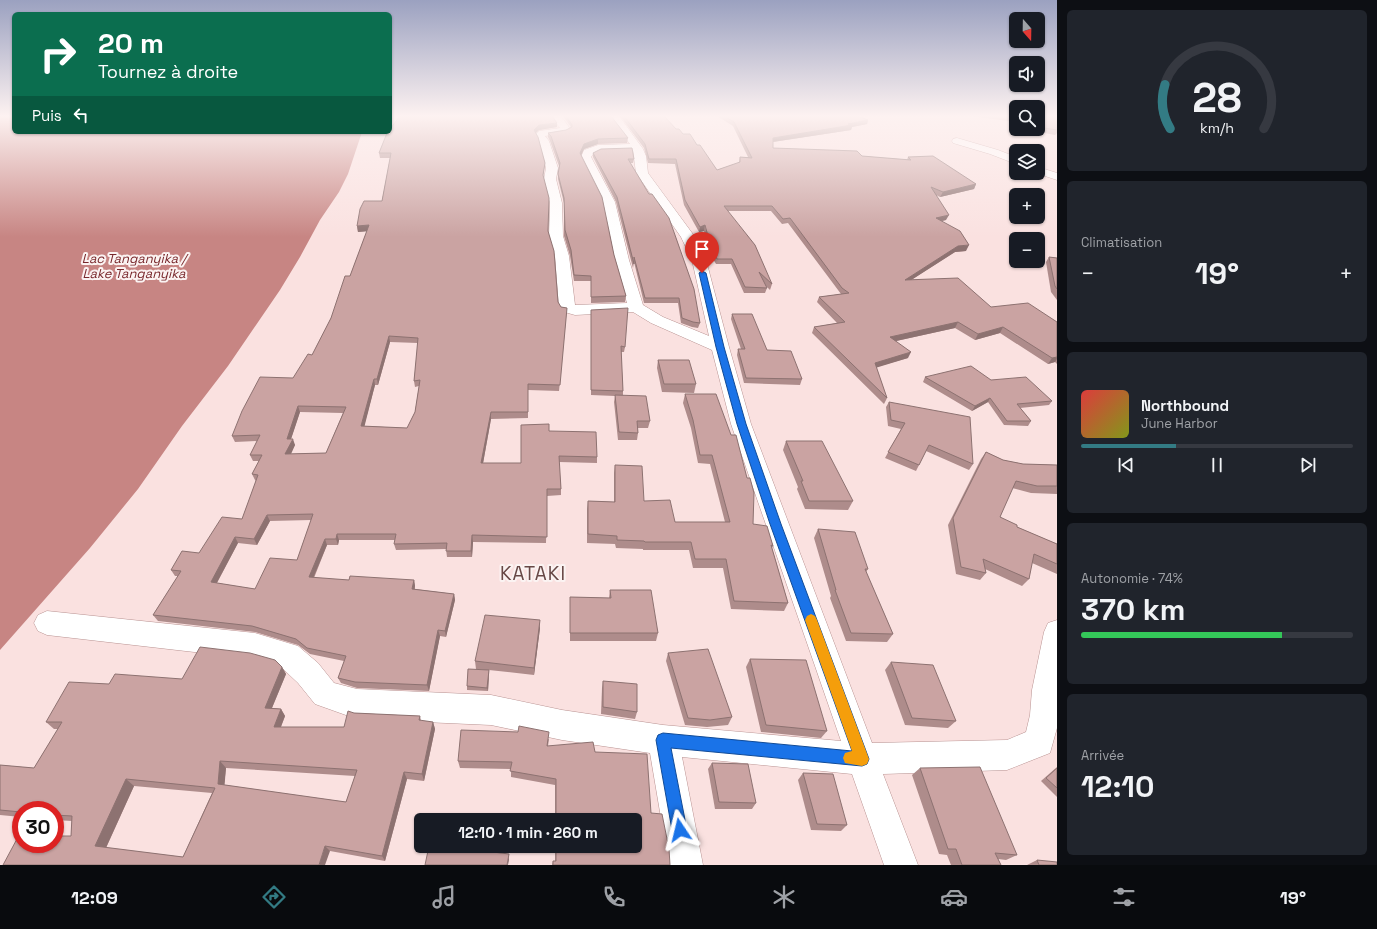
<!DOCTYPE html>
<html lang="fr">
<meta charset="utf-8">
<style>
:root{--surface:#171b24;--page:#20242c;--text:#f1f3f6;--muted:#9ea1a6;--line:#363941;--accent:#337b84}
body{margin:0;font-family:"Space Grotesk",sans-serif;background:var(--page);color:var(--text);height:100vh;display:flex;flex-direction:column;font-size:15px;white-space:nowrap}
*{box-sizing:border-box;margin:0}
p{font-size:13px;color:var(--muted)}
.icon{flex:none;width:22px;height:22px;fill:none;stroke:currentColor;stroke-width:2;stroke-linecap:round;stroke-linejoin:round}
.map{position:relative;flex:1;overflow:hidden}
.sheet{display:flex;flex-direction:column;gap:10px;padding:10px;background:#0d0f14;width:320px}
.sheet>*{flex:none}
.guide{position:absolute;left:12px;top:12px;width:380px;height:122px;border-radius:6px;box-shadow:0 1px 3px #0004;background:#0b6e4f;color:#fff;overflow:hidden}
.needle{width:26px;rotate:160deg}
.tools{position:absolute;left:1009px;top:12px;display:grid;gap:8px}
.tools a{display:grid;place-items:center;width:36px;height:36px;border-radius:6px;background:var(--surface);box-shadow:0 1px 3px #0004;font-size:20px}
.speed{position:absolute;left:12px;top:801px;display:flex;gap:8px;font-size:20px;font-weight:700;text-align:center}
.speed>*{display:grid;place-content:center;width:52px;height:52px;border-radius:50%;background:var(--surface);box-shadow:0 1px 3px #0004;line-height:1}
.speed .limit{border:6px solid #d22;background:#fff;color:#111}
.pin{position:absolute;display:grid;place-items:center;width:34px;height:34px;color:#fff;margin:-41px -17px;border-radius:50% 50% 50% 0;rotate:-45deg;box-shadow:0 0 4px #0007}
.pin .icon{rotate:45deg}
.me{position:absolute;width:44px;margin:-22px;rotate:350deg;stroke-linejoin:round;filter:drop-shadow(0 0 3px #0008)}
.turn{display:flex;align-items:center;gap:14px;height:84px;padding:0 20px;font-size:18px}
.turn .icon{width:52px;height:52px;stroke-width:2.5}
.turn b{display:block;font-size:28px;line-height:34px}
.then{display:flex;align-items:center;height:38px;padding:0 20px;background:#0003;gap:8px;font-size:15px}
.big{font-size:30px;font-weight:800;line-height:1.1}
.sheet .widget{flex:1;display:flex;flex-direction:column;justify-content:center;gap:6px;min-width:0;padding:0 14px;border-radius:6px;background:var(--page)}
.sheet .dial{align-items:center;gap:0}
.dial svg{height:104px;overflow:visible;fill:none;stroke:var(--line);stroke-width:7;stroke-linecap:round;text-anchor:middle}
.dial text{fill:var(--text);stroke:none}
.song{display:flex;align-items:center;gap:12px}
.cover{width:48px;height:48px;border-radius:6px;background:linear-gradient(135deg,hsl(0 70% 55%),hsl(70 70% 35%))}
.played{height:4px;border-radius:2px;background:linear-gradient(90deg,var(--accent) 35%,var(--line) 35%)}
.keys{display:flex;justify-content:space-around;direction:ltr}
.heat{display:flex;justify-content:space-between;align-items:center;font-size:22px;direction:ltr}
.charge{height:6px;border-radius:3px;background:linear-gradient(90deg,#34c759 74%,var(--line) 0)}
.trip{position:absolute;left:414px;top:813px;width:228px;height:40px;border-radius:6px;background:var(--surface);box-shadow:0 1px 3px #0004;font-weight:800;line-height:40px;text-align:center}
.menu{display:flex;height:64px;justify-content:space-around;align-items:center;background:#090b0e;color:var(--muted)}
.menu .icon{width:28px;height:28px}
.menu .selected{color:var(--accent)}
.menu b{font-size:18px;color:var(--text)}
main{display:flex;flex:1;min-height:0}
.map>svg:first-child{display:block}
.water{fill:#c78583}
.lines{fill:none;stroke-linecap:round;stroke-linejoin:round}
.minor-casing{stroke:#b99392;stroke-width:1}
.minor{fill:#fff;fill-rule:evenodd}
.wall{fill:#ae8c8b;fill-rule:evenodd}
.shaded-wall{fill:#8d7271}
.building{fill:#caa3a2;stroke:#8d7271;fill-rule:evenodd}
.route{fill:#1a73e8;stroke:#114b97}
.slow{fill:#f59e0b}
.labels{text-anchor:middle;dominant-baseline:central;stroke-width:4;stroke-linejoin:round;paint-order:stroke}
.far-water-label{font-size:13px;font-style:italic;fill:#79282c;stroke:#fbf3f2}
.near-neighbourhood-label{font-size:19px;letter-spacing:1px;fill:#684846;stroke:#fbf3f2}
</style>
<main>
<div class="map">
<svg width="1057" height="865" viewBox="0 0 1057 865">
<rect width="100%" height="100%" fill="#fae1e0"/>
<!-- water -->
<polygon class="water" points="0,116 14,116 14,132 362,132 348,174 339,192 320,220 300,257 280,290 228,366 182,426 138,489 90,548 0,650"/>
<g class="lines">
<!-- minor casing -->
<g class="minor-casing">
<g id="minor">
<path d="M 551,116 L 561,116 L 571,130 L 566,133 L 545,136 L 549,141 L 558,168 L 556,179 L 562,203 L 563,236 L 569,256 L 575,305 L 627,303 L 615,260 L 603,202 L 581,157 L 584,150 L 598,145 L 630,144 L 609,116 L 619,116 L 643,149 L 646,156 L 648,173 L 695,237 L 706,260 L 729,347 L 751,424 L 872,743 L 1007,740 L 1026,732 L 1030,715 L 1032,690 L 1044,632 L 1048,623 L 1057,620 L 1057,728 L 1050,753 L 1007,770 L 883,774 L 918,865 L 884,865 L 852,774 L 682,757 L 703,865 L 669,865 L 650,753 L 562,740 L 491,725 L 357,719 L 315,704 L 298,683 L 280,666 L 255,659 L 47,635 L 38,631 L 34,623 L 38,615 L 47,611 L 255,633 L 298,646 L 318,663 L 334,683 L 357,689 L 491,695 L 562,710 L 663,725 L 841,741 L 731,424 L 712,350 L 651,323 L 633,312 L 575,315 L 561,311 L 559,308 L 555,256 L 549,236 L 550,203 L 544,179 L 546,168 L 539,141 L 535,135 L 539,131 L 560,128 ZM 633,150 L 636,173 L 681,237 L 692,260 L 709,336 L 663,317 L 643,305 L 629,260 L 615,202 L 591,157 L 593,154 L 600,151 Z"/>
<polygon points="957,138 998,150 1016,157 1016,164 990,154 953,143 952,141 953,139"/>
<polygon points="1038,167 1057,173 1057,180 1036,173 1038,173"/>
</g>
</g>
<!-- minor -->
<use href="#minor" class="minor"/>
</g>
<!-- wall -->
<g class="wall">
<polygon points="563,116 611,116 628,138 627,143 598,144 584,149 581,155 614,255 626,296 625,302 591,303 591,281 574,281 570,256 564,236 564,203 558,179 559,166 550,141 548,137 548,133 566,130 571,127"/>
<polygon points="620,116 664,116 676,129 697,145 717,170 739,163 740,157 748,157 733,126 717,116 857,116 868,120 867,124 852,127 851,130 773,142 773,148 907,160 908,157 976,184 974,189 940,197 936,195 946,220 941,221 966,251 955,252 911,280 991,307 1057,322 1057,364 1055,362 1048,364 1000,333 975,340 955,328 896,341 908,358 876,367 887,398 884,404 812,333 814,327 837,323 817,302 819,297 841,294 788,223 782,224 771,211 728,211 772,284 770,290 766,286 767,288 765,293 744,293 731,264 716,264 709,252 704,231 699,232 684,205 675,164 648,163 644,148"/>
<polygon points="970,116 1016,116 1016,122"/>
<polygon points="1038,116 1057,116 1057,133 1055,135 1024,129 1038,129"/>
<path d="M 557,127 L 539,130 L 535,133 L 545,163 L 543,176 L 548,231 L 558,302 L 561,307 L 567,308 L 559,391 L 528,390 L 528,418 L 491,419 L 483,463 L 521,463 L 549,431 L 597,457 L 597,463 L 559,462 L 561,489 L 561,495 L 547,496 L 546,543 L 473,542 L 472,557 L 447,557 L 446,549 L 396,550 L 394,544 L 395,540 L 339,540 L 338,545 L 327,545 L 314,578 L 349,580 L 414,580 L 415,586 L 415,589 L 454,594 L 455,600 L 446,637 L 440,636 L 429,691 L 357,688 L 341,683 L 338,678 L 344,661 L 310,654 L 298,645 L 255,632 L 158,621 L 153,615 L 178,576 L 175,576 L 171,570 L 199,553 L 242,519 L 256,481 L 255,480 L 252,474 L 259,461 L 253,461 L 250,455 L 257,441 L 235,442 L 232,436 L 293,378 L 312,355 L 331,318 L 350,276 L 367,231 L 358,232 L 357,226 L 382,201 L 390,158 L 380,158 L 379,153 L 387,133 ZM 390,342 L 418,343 L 414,381 L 415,387 L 419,386 L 415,412 L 407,428 L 364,426 L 375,385 L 378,385 ZM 300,412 L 343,413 L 326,453 L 290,454 L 295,445 L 291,439 ZM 311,520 L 297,560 L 255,589 L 217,583 L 238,543 L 257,545 L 270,521 Z"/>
<polygon points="593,153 634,159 633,163 630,163 700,323 698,328 692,327 681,323 678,303 644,303 634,262 633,268 616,202 593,157"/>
<polygon points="1049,257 1057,258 1057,300 1051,292 1046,262"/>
<polygon points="591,310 625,347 624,352 621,352 623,391 623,395 650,421 648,428 638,428 638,433 637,440 618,440 614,402 615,396 591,395"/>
<polygon points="732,314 767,350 802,379 800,385 744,383 737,355 738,349 741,349 731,319"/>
<polygon points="658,360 696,384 694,393 662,392 657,368"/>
<polygon points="925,377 991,380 1052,401 1049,405 1020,408 1031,421 1028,426 1004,425 988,402 972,411 923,382"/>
<polygon points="685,394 753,524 773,546 772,548 788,603 784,611 731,609 723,568 693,568 689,550 643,550 643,549 616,548 615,544 587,543 587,509 588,501 614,502 614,473 615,465 644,501 675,522 725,522 710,464 698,463 691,428 683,403"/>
<polygon points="889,402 973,464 969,470 926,451 916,471 885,458 901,429 888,426 886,407"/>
<polygon points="786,441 853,501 848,510 805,509 797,489 798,487 783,450"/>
<polygon points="986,452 1003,460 1023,464 1057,465 1057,494 1031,493 1012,488 1000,517 1017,527 1057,544 1057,574 1032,563 1029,579 1022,586 985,569 986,573 980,580 956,574 948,525 981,459"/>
<polygon points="818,529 868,569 866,572 893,634 887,642 846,641 830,598 831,596 814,538"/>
<polygon points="610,590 658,633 656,641 570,641 570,597 609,598"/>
<polygon points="540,628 534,675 489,670 489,674 488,691 467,690 467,686 484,670 476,669 475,661"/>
<polygon points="668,653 732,717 728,725 707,727 685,725 666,661"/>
<polygon points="750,659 827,731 821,738 761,732 746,667"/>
<polygon points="891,662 956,721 948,728 905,725 885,670"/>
<path d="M 282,667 L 286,674 L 272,708 L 281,709 L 285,716 L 281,727 L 344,727 L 354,713 L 420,716 L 421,721 L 433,722 L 435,729 L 424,781 L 407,779 L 385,861 L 330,851 L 3,865 L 71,836 L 72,821 L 55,820 L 55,810 L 21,810 L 21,817 L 0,815 L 0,765 L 34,768 L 58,729 L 54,729 L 46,722 L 109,684 L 182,679 ZM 226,768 L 355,776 L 346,802 L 224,785 ZM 134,786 L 212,793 L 183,857 L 106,848 Z"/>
<polygon points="603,681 637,712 635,719 601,714 602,688"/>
<polygon points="549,739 548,746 595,752 651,813 670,865 552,865 553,861 555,861 555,846 635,846 635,820 555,820 555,785 511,777 511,769 460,768 458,761"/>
<polygon points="712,763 756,803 752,809 715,809 708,769"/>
<polygon points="1057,767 1057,797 1041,781"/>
<polygon points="920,768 1017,855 1006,860 998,859 1001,865 951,865 947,855 939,854 912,775"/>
<polygon points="803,773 847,825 841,831 811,830 798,780"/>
<polygon points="1037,860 1057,865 1027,865"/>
</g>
<!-- shaded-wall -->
<g class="shaded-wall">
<polygon points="868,120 867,124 852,127 851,130 772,142 773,138"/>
<polygon points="557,123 557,127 539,130 534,135 534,130 539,125"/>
<polygon points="598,139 598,144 584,149 580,158 580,153 584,144"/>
<polygon points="976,184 974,189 940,197 943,192"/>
<polygon points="949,215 946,220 933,223 936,218"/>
<polygon points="369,225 370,231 358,232 357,226"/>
<polygon points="705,225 704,231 699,232 700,227"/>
<polygon points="969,245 966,251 955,252 902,286 905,280 958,246"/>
<polygon points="958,322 955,328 887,343 890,337"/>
<polygon points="1003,327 1000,333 975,340 978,334"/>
<polygon points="389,336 390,342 378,385 377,379"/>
<polygon points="911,352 908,358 872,369 875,363"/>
<polygon points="1057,357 1057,359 1055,362 1048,364 1052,358"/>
<polygon points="374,379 375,385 363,432 361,426"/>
<polygon points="990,398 988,402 972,411 975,406"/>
<polygon points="298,406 300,412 289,445 287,439"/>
<polygon points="491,412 491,419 482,469 481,463"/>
<polygon points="293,439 295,445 288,461 285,454"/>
<polygon points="267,515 270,521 257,545 254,539"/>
<polygon points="337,534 339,540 338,545 336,539"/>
<polygon points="472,535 473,542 472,557 471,551"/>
<polygon points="235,537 238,543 214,588 211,582"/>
<polygon points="325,539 327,545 311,583 309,577"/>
<polygon points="414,580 415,586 413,595 412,589"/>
<polygon points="454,594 455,600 446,637 445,631"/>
<polygon points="540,620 540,628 534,675 534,668"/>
<polygon points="438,630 440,636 429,691 427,685"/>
<polygon points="282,667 286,674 269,715 265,708"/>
<polygon points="489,670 489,674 488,691 487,688"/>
<polygon points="281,709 285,716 278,734 274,727"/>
<polygon points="433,722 435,729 424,781 422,774"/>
<polygon points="220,761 226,768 224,791 218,784"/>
<polygon points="404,772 407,779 385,861 382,856"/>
<polygon points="126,779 134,786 104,852 95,846"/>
<polygon points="325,846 330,851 325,865 319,865"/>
<polygon points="509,854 509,860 508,865 507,865"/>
</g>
<!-- building -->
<g class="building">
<path d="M 400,116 L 552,116 L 557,123 L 539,125 L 534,130 L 538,137 L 545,163 L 543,175 L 549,198 L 548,231 L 554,251 L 558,302 L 561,307 L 567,308 L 560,385 L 528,384 L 528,412 L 491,412 L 481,463 L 521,463 L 521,425 L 549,424 L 549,431 L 596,432 L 597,457 L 559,456 L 561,489 L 547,489 L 547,537 L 472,535 L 471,551 L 446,551 L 447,543 L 394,544 L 396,534 L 337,534 L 336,539 L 325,539 L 309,577 L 349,580 L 350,576 L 414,580 L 412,589 L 454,594 L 445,631 L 438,630 L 427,685 L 355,682 L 338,678 L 346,656 L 307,648 L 296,639 L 252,626 L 153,615 L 181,571 L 171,570 L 182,551 L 199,553 L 222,517 L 242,519 L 258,475 L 252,474 L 262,455 L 250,455 L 260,435 L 232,436 L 242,411 L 260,377 L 293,378 L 308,354 L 312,355 L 331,318 L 345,276 L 350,276 L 369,225 L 357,226 L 360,209 L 364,201 L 382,201 L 391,153 L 379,153 L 387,133 L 388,132 L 390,132 L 390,129 ZM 389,336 L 418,338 L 414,381 L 420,380 L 415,412 L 407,428 L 361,426 L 374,379 L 377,379 ZM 298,406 L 346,407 L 326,453 L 285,454 L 293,439 L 287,439 ZM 313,514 L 297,560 L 270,558 L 255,589 L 211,582 L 235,537 L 254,539 L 267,515 Z"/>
<polygon points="566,116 611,116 628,138 598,139 584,144 580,153 602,197 614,255 626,296 591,297 591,276 574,275 571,250 565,230 564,198 558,174 560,163 551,136 548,133 566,130 572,127 572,125"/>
<polygon points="624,116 664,116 676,129 679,129 683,134 690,134 697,145 700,145 717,170 740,162 740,157 752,158 734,122 724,116 857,116 868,120 848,124 852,125 773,138 773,148 857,151 862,156 911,160 908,157 933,156 976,184 943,192 931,187 949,215 936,218 960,231 969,245 958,246 905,280 958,278 991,307 1028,303 1057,322 1057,357 1052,358 1003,327 978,334 958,322 890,337 911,352 875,363 887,398 814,327 845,322 819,297 849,293 842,288 790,218 783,219 772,206 724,206 755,245 772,284 759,272 767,288 745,287 732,259 717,259 711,247 705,225 700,227 685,200 676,159 649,159 645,144"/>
<polygon points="1005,116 1016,116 1016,117"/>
<polygon points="1038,116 1057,116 1057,130 1038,127"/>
<polygon points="632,148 634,159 628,159 649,194 652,194 669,218 694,289 700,323 693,322 682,318 679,298 645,298 634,257 634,264 617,197 593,153 601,149"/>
<polygon points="1049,257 1057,258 1057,289 1055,286"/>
<polygon points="628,308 625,347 621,346 623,391 591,390 591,310"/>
<polygon points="732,314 752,314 767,350 791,351 802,379 746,378 738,349 745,349"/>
<polygon points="658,360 689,360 696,384 664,384"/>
<polygon points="971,366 991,380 1026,377 1052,401 1017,404 1031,421 1007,421 990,398 975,406 925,377"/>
<polygon points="685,394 716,394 731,435 736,435 747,478 750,478 754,493 753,524 767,526 773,546 771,545 788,603 734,601 726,559 695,559 691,542 645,542 644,541 617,540 617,536 588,534 588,501 615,502 615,465 642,466 644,501 670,500 675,522 730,522 712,455 700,455 693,420"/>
<polygon points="615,395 646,396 650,421 637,421 638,433 619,432"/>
<polygon points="889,402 970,417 973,464 929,445 919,465 888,452 905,423 891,420"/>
<polygon points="786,441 822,441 853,501 809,501 801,481 803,481"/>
<polygon points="986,452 1003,460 1023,464 1057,465 1057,486 1037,486 1016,481 1000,517 1017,525 1017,527 1057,544 1057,564 1034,554 1029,579 983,559 986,573 961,567 953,518"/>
<polygon points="818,529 855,532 868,569 865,569 893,634 851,633 835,590 836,590"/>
<polygon points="610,590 651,590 658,633 570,633 570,597 611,598"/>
<polygon points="485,615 540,620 534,668 475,661"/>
<path d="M 200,647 L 250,653 L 275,660 L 282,667 L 265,708 L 281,709 L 274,727 L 344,727 L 348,711 L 354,713 L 420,716 L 419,720 L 433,722 L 422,774 L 404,772 L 382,856 L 325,846 L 319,865 L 3,865 L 18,837 L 21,837 L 21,844 L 55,844 L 55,836 L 71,836 L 72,816 L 55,815 L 55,810 L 21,810 L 21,812 L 0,810 L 0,765 L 34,768 L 62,722 L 46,722 L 69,682 L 109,684 L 115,674 L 182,679 ZM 220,761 L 357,770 L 346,802 L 218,784 ZM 126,779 L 215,788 L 183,857 L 95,846 Z"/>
<polygon points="708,649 732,717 710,720 688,718 668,653"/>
<polygon points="750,659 806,660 827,731 766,725"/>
<polygon points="891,662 933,665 956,721 912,718"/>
<polygon points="468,669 489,670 487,688 467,686"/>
<polygon points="603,681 637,684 637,712 603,707"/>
<polygon points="519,726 549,732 547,746 593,742 595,752 647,754 651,813 662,814 669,849 670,865 553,865 553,861 556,861 556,846 635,846 635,820 556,820 556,779 510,771 512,762 458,761 461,730 518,732"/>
<polygon points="712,763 748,764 756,803 719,802"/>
<polygon points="980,767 1017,855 995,853 1001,865 962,865 956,849 948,849 920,768"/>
<polygon points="1057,768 1057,788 1046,778"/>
<polygon points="803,773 833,774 847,825 817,824"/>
<polygon points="429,846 445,846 509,854 507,865 425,865"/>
<polygon points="1037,860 1057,862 1057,865 1039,865"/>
</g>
<!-- sky -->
<linearGradient id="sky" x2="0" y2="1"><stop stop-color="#9ba1c0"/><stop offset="0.49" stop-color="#fdf2f1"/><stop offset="1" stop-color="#fdf2f1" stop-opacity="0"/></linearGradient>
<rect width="1057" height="237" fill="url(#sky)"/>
<!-- route -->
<polygon class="route" points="702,271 706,273 724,347 746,424 781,524 869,759 867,764 862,766 671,748 687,830 685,835 680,837 674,835 672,830 656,740 658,735 663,733 852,751 770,524 737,424 716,347 699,273"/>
<!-- slow -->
<polygon class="slow" points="811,614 815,616 817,620 869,759 867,764 862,766 845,763 843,758 845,753 852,751 805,620 807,616"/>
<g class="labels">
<!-- far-water labels -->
<g class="far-water-label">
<text x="134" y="258">Lac Tanganyika /<tspan x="134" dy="15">Lake Tanganyika</tspan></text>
</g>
<!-- near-neighbourhood labels -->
<g class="near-neighbourhood-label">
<text x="533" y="573">KATAKI</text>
</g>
</g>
</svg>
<div class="tools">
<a><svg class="needle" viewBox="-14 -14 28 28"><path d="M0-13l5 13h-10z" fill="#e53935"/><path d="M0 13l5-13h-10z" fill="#9ea1a6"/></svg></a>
<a><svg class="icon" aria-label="sound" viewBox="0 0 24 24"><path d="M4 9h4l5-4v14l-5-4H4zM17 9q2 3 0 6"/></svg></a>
<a><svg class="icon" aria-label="search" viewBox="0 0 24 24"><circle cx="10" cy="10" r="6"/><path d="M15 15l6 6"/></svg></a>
<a><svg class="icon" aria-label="layers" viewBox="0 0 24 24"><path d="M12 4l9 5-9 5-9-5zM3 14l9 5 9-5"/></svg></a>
<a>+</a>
<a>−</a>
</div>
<div class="speed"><div class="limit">30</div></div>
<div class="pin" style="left:702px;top:273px;background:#d93025"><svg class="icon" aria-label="arrive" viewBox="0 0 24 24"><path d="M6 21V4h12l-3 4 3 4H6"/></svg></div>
<svg class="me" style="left:680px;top:830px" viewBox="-20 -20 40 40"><path d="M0-17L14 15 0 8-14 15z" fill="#1a73e8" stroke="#fff" stroke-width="4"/></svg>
<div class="trip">12:10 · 1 min · 260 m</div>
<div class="guide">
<div class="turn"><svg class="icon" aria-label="right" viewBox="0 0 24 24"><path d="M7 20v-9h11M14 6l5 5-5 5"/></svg><div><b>20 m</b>Tournez à droite</div></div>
<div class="then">Puis<svg class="icon" aria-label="left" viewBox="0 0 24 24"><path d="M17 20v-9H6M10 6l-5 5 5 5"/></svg></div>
</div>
</div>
<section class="sheet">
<div class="widget dial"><svg viewBox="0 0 100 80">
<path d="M14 69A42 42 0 1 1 86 69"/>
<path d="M14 69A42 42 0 0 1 10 35" stroke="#337b84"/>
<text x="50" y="56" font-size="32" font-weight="700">28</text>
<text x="50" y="72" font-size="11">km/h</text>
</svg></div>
<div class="widget"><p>Climatisation</p>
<div class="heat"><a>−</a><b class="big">19°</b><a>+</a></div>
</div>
<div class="widget">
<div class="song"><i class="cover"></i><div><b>Northbound</b><p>June Harbor</p></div></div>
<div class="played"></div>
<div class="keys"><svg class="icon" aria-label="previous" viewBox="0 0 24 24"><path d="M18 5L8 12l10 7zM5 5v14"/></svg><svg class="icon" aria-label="pause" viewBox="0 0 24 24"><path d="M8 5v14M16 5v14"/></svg><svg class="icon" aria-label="next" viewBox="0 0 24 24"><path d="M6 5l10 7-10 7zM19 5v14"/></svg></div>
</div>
<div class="widget"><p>Autonomie · 74%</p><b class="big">370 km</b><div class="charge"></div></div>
<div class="widget"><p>Arrivée</p><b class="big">12:10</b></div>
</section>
</main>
<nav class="menu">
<b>12:09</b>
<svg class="icon selected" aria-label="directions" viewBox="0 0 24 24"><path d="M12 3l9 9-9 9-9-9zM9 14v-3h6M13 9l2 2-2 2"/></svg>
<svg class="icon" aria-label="music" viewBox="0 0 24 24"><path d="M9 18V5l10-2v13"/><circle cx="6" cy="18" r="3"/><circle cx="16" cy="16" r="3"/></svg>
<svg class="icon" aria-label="phone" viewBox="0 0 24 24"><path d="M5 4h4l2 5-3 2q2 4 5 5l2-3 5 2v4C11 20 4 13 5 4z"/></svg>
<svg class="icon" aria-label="climate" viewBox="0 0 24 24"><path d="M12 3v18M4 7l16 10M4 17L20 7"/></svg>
<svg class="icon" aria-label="car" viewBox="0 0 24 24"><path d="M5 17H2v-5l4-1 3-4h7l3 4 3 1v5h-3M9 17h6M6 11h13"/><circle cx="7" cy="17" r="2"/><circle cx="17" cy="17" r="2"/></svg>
<svg class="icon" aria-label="filters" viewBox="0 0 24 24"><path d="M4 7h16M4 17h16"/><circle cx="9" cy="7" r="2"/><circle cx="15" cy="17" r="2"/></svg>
<b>19°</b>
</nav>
